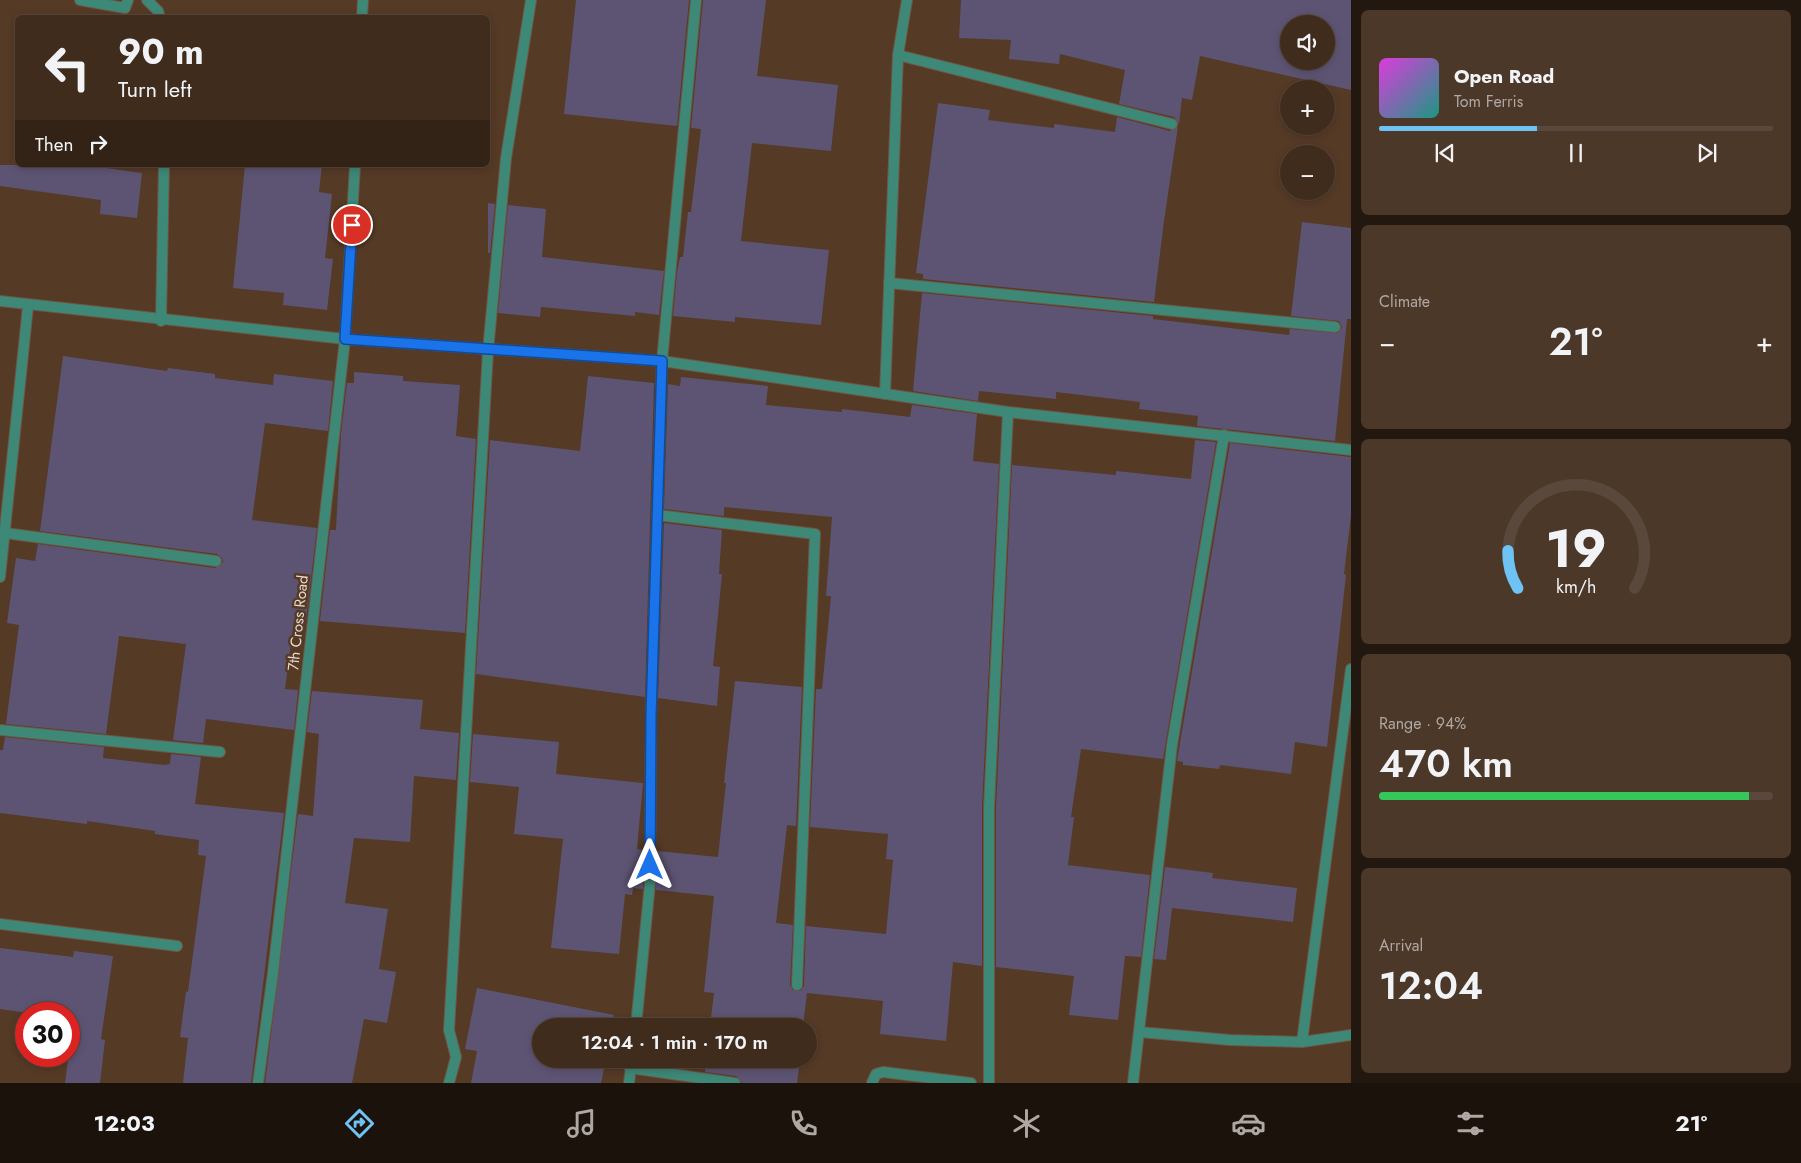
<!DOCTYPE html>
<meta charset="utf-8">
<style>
:root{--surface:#402c1c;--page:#4b3829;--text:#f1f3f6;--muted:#aea7a3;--line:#59483b;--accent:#6fc2f4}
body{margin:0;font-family:Jost,sans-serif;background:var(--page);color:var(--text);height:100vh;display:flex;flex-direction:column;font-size:19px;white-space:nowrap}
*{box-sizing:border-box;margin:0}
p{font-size:16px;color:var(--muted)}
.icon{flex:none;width:28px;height:28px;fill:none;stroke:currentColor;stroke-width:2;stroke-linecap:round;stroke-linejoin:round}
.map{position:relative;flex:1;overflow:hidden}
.sheet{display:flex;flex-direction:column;gap:10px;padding:10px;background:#23180f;width:450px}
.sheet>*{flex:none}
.banner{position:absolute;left:15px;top:15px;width:475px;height:152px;border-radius:8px;box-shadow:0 2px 8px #0003,0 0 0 1px var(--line);background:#402c1c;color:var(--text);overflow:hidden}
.controls{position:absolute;left:1280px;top:15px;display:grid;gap:10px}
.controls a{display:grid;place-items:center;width:55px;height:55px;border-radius:50%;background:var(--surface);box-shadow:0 2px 8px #0003,0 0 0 1px var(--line);font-size:25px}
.speed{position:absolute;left:15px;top:1002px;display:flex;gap:10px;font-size:25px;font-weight:700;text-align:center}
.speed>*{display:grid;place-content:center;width:65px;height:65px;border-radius:50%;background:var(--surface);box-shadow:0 2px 8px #0003,0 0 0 1px var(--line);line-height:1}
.speed .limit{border:8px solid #d22;background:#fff;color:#111}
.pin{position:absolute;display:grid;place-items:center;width:42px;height:42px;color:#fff;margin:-21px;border:2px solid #fff;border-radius:50%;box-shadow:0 1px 5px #0007}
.me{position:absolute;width:55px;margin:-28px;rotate:0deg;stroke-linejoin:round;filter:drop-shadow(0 0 4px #0008)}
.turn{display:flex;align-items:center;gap:18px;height:105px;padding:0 20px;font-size:22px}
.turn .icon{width:65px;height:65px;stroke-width:2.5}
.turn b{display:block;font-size:35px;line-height:42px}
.then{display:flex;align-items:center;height:48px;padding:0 20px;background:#0003;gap:10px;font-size:19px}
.big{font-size:38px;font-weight:600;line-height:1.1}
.sheet .card{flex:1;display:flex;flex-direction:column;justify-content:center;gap:8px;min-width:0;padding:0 18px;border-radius:8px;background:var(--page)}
.sheet .dial{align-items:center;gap:0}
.dial svg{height:130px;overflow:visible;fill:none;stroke:var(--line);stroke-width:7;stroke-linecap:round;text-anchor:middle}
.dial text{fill:var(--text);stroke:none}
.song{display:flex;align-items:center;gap:15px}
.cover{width:60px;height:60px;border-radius:8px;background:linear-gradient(135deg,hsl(300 70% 55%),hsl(170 70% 35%))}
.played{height:5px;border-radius:2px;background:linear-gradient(90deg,var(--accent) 40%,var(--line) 40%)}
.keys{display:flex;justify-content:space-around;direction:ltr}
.heat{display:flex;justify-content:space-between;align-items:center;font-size:28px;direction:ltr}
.charge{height:8px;border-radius:4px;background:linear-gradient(90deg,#34c759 94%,var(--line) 0)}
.trip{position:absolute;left:532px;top:1018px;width:285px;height:50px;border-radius:25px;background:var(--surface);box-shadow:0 2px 8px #0003,0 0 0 1px var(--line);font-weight:600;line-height:50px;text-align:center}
.tab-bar{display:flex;height:80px;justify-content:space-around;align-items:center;background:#1a120b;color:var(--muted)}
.tab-bar .icon{width:35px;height:35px}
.tab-bar .active{color:var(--accent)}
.tab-bar b{font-size:22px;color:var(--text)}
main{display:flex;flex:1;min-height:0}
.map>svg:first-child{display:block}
.building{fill:#5d5473;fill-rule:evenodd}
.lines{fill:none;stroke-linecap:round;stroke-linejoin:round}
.minor-casing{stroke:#6f5644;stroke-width:12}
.tertiary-casing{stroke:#6f5644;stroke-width:12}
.minor{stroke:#3e8878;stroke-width:10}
.tertiary{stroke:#3e8878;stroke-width:10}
.route-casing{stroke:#114b97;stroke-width:12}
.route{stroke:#1a73e8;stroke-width:9}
.labels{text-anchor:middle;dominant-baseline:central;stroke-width:5;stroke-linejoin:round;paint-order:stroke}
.street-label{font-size:15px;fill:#e8d7cb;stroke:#553a26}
</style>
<main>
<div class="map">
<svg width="1351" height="1083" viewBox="0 0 1351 1083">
<rect width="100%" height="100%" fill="#553a26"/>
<!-- building -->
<g class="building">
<polygon points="576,0 689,0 677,126 564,114"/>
<polygon points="703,0 766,0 757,76 838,85 831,151 752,143 741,241 829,250 821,325 735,317 735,322 673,316 677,272 680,257 683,257 688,212 691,212 701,129 691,128"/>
<path d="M 961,0 L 1351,0 L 1351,90 L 1200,56 L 1192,100 L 1182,98 L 1179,124 L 1174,117 L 1119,104 L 1125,70 L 1060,54 L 1059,64 L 1009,59 L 1011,40 L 959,38 ZM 1289,24 L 1326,24 L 1326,61 L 1289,61 Z"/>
<polygon points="938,103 990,110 988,120 1054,128 1054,124 1115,132 1117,117 1170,131 1178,126 1164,221 1154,302 923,279 923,274 916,273"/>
<polygon points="0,165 84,165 142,173 137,218 100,214 101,200 0,186"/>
<polygon points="245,165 322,165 319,192 332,194 325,258 333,259 327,310 283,305 284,293 233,288"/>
<polygon points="488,203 495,204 490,253 488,253"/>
<polygon points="508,205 546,209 542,257 664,271 659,315 635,312 635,316 541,307 540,317 498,313"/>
<polygon points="1302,222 1351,228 1351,319 1347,319 1335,441 1197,426 1198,416 1139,409 1140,402 1056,392 1056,399 979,391 978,401 913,391 922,293 1153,316 1153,319 1289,335 1290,329 1337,333 1342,327 1339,321 1291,316"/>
<polygon points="63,356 167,371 168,368 215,374 215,378 273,385 274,374 333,381 328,431 265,423 252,520 317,528 306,620 294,620 285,689 298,690 294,730 206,719 203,743 173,740 186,644 119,636 106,734 6,724 19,625 7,623 16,558 35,561 38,544 215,568 223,562 222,558 217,554 40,531"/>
<polygon points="354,372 403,376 403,381 460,385 456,436 476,439 465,633 320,621 330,530 336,530 341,433 347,383 354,383"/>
<polygon points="588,376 654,383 645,697 476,674 490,440 580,451"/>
<polygon points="681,377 768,386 766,405 842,412 842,409 910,417 912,405 977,414 973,461 999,464 982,807 982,966 953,962 946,1041 880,1034 883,1001 807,993 803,1026 710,1026 714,993 704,992 714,896 656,890 657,851 718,857 726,783 724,783 735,681 802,687 796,826 787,825 776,923 793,925 790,985 793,990 800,991 804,986 806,926 886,934 893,860 886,859 888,834 810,827 816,689 822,689 831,596 826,596 832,517 724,507 724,516 664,509 668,384 680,386"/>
<polygon points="1195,440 1216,442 1163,759 1081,749 1071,817 1074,817 1068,865 1150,875 1141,957 1125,956 1118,1020 1069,1015 1074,976 996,967 996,807 1012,465 1116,475 1116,471 1191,479"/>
<polygon points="1230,443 1351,457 1351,515 1344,574 1346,575 1327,747 1295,742 1291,774 1220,765 1219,769 1183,765 1183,762 1177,761"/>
<polygon points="664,523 722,530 719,574 722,574 713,666 720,667 717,706 658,698"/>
<polygon points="312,691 423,700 420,729 459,733 456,780 414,776 410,842 354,838 345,903 388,909 379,969 396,972 387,1023 364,1019 352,1083 265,1083 298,814 313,816 319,734 307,732"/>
<polygon points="473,734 559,742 556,774 643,783 637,849 643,850 643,889 633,888 632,895 625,894 619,954 551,948 563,839 514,834 519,787 470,782"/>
<polygon points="5,737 104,747 103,758 164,765 170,764 171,754 201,757 195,804 284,813 251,1083 183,1083 188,1038 180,1037 186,991 188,992 206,856 198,855 199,840 155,834 155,831 87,821 87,824 0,813 0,750 3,750"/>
<polygon points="1165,867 1213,873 1212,878 1297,888 1293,922 1172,908 1166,960 1154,959"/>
<polygon points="0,948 73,957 74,951 113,956 101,1039 105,1040 100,1083 65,1083 74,1014 36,1014 0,1009"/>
<polygon points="477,988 614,1015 612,1026 541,1026 541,1059 606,1059 601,1083 471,1083 477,1051 465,1049"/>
<polygon points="706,1059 800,1059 797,1083 742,1083 736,1076 705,1072"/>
</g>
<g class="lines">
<!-- minor casing -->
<g class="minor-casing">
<g id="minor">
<polyline points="80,0 125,8 128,0"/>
<polyline points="147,0 158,11 160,18"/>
<polyline points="362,18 363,0"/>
<polyline points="898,55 1172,124"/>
<polyline points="889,283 1335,327"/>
<polyline points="0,301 345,339 662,361 1008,412 1351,450"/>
<polyline points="161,321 164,165"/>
<polyline points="885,394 898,55 907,0"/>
<polyline points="657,515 815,534 797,985"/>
<polyline points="5,533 216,561"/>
<polyline points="0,577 28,306"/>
<polyline points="1351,669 1302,1042 1351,1035"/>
<polyline points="0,730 220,752"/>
<polyline points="0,924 177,946"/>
<polyline points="636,1026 650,883 651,717 662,361 696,0"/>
<polyline points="1139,1032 1230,1040 1302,1042"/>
<polyline points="630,1068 735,1083"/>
<polyline points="258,1083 273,973 345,339 355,165"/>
<polyline points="449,1083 456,1057 449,1030 488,351 506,158 531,0"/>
<polyline points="629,1083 632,1059"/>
<polyline points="872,1083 876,1074 883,1072 971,1083"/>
<polyline points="1133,1083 1172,745 1224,435"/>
</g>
</g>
<!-- tertiary casing -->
<g class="tertiary-casing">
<polyline id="tertiary" points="989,1083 989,807 1008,412"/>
</g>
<!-- minor -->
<use href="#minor" class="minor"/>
<!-- tertiary -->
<use href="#tertiary" class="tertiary"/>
</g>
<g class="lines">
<!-- route casing -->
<g class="route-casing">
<polyline id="route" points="352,225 345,339 662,361 651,717 650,865"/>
</g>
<!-- route -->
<use href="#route" class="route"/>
</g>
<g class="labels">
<!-- street labels -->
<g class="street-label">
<text transform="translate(298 623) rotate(-84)">7th Cross Road</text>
</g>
</g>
</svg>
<div class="controls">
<a><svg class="icon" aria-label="sound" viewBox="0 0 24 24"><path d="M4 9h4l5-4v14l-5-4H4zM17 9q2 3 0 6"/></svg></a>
<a>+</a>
<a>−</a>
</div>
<div class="speed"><div class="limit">30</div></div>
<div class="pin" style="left:352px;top:225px;background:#d93025"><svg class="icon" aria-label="arrive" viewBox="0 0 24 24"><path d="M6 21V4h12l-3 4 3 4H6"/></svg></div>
<svg class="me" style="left:650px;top:865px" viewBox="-20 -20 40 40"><path d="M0-17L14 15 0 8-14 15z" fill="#1a73e8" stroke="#fff" stroke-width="4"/></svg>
<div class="trip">12:04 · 1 min · 170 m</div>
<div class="banner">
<div class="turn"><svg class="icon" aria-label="left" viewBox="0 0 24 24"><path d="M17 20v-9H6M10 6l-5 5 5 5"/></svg><div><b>90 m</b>Turn left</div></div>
<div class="then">Then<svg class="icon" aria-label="right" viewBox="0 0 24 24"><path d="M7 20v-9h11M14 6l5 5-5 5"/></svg></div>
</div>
</div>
<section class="sheet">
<div class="card">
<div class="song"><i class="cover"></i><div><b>Open Road</b><p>Tom Ferris</p></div></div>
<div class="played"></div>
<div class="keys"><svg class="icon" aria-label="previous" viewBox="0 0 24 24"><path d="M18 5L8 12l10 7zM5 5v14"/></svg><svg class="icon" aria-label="pause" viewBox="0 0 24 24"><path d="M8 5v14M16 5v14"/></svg><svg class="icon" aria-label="next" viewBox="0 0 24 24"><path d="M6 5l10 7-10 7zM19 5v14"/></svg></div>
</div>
<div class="card"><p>Climate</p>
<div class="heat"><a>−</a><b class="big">21°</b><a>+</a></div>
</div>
<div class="card dial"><svg viewBox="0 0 100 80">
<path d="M14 69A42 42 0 1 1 86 69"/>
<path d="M14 69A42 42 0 0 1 8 46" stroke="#6fc2f4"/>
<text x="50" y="56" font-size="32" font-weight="700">19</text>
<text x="50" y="72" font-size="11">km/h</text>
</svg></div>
<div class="card"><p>Range · 94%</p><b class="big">470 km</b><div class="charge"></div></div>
<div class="card"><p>Arrival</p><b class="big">12:04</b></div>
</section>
</main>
<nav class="tab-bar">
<b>12:03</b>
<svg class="icon active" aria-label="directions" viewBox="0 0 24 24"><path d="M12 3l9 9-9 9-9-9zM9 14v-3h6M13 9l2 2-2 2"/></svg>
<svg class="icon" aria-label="music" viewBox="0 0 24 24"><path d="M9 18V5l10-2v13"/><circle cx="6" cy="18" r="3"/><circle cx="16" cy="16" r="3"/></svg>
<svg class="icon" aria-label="phone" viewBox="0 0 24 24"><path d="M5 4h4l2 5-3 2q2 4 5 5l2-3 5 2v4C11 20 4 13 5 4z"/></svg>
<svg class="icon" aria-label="climate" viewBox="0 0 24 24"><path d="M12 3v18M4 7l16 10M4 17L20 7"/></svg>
<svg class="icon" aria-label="car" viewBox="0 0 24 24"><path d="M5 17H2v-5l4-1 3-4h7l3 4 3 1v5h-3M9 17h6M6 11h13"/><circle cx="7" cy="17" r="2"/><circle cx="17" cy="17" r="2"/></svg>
<svg class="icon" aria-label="filters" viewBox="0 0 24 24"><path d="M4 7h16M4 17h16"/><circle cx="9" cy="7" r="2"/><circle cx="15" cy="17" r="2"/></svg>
<b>21°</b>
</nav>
